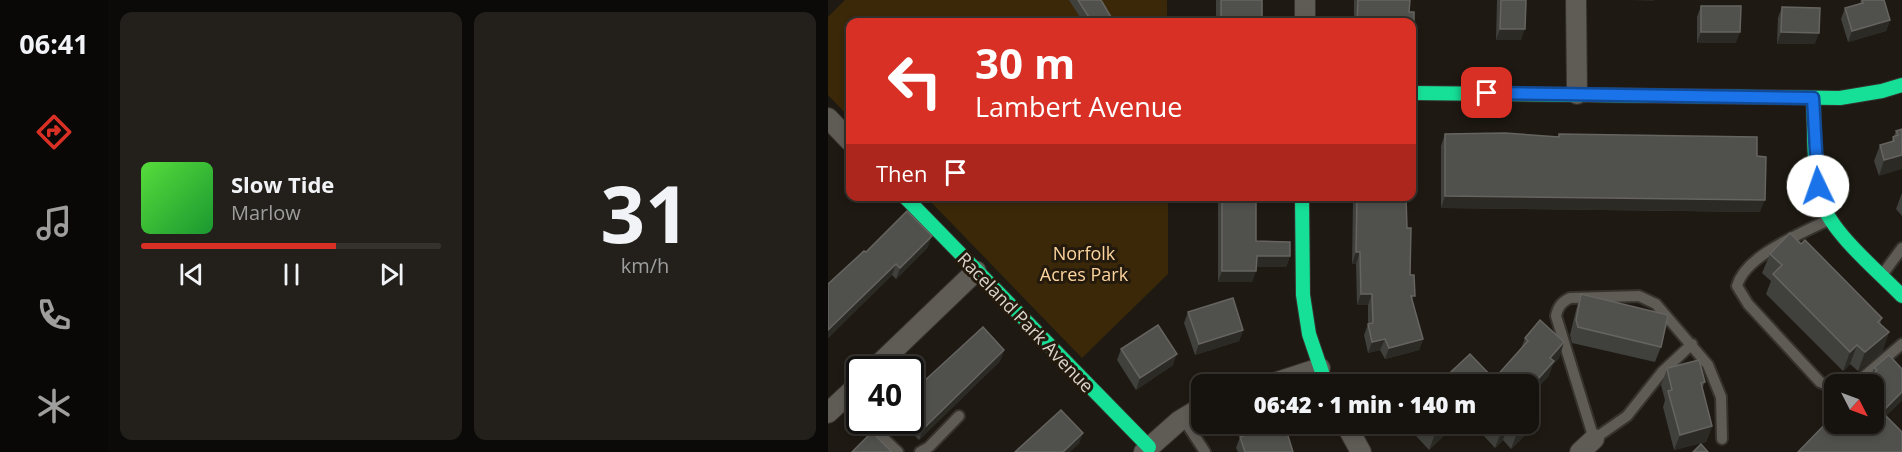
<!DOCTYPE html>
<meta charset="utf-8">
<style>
:root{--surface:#16130e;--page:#23201c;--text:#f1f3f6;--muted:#9e9e9e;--line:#35322e;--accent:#d93025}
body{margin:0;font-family:"Open Sans",sans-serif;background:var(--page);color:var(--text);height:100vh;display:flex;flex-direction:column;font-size:22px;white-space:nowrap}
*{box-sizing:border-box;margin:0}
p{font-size:20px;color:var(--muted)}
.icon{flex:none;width:33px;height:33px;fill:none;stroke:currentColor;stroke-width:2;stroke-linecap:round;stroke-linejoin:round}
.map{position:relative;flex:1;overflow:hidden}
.panel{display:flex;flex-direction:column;gap:12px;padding:12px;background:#0c0a08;width:720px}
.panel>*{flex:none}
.banner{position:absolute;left:18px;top:18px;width:570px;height:183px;border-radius:12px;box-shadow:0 3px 9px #0003,0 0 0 2px var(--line);background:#d93025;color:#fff;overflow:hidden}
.needle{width:39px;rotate:132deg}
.tools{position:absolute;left:996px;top:374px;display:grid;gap:12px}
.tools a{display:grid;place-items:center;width:60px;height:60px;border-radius:12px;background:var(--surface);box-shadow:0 3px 9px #0003,0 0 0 2px var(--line);font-size:30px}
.speed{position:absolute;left:18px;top:356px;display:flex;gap:12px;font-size:30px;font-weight:700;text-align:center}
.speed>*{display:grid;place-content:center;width:78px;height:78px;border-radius:50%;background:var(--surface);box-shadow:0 3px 9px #0003,0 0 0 2px var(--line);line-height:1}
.speed .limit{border:3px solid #111;border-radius:9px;background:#fff;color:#111}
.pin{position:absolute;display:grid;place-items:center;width:51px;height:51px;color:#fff;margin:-26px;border-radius:12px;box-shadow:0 3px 9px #0006}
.me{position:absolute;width:66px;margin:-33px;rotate:357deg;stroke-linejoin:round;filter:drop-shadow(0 0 4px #0008)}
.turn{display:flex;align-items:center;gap:21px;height:126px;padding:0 30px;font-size:27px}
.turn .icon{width:78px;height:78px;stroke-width:2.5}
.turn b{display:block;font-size:42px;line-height:51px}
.then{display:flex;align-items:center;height:57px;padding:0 30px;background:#0003;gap:12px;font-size:22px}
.panel .widget{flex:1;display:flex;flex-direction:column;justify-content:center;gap:9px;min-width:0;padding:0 21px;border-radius:12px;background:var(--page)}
.panel .dial{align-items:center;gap:0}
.dial b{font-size:78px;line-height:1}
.song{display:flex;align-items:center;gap:18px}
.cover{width:72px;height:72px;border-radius:9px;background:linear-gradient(135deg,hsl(110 70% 55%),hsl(130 70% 35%))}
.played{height:6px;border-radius:3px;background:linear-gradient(90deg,var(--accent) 65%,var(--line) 65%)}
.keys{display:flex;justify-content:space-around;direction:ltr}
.panel .tiles{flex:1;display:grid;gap:12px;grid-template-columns:repeat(2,1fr)}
.trip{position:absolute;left:363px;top:374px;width:348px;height:60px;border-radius:12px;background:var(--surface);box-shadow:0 3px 9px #0003,0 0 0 2px var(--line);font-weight:800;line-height:60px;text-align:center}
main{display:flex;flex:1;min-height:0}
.tabs{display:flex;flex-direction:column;width:108px;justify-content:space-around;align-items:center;background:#090806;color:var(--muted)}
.tabs .icon{width:42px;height:42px}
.tabs .current{color:var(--accent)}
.tabs b{font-size:27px;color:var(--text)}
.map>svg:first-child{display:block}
.green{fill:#3b2809}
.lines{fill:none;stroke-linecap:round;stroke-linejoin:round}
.lane-casing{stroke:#36322d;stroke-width:14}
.street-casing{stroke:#36322d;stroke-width:22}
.fast-casing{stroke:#36322d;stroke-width:16}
.lane{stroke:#5f5b55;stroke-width:10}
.street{stroke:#5f5b55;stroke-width:20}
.fast{stroke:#16e098;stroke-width:14}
.wall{fill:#40403d}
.shaded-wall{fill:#2b2a25}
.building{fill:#50504c;stroke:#666460;stroke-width:1.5}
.route-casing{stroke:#114b97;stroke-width:15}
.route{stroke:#1a73e8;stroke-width:10}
.labels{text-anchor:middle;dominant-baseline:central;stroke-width:6;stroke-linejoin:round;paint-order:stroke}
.park-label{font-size:18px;fill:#fed59e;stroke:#231a0d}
.street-label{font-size:18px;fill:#dad3cb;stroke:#231a0d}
</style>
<main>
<nav class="tabs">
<b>06:41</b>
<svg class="icon current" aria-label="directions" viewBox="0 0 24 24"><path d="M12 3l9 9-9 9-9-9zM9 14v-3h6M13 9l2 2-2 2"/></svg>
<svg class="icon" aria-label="music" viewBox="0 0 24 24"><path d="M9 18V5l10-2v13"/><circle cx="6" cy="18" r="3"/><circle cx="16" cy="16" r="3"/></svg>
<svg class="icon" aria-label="phone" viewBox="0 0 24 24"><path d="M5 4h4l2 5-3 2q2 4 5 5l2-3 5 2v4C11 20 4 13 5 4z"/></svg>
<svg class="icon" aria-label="climate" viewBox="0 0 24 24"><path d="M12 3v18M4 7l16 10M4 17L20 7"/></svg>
</nav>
<section class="panel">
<div class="tiles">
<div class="widget">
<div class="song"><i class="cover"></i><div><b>Slow Tide</b><p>Marlow</p></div></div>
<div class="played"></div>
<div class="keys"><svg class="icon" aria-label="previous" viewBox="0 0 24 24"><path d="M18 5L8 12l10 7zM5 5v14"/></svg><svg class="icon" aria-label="pause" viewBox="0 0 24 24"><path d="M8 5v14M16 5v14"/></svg><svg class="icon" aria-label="next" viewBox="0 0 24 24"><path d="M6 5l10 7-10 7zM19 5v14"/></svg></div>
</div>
<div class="widget dial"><b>31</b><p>km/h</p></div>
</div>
</section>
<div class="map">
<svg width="1074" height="452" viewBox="0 0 1074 452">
<rect width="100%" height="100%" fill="#1e1912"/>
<!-- green -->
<g class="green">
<polygon points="17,0 339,0 339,22 22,22 22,118 0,95 0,17"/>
<polygon points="98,197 340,197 340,274 254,358"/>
</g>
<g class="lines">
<!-- lane casing -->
<g class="lane-casing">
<g id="lane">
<path d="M 1002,219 C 975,233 917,255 909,286 L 920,304 L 992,382 L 1006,388"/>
<polyline points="1054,275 1074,248"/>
<path d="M 864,344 L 834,372 L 799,416 L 766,439 L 728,316 C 730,306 734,302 742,298 L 811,296 L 828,304 L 880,365 L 893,397 L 894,439"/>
<polyline points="1027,384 1074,344"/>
<polyline points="16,398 32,415"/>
<polyline points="355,418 377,452"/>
<polyline points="36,420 70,452"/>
<polyline points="92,452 101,447 131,416"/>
</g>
</g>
<!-- street casing -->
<g class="street-casing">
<g id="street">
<polyline points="748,0 749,94"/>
<polyline points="477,22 477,0"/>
<polyline points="0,118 22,141"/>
<polyline points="46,369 148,271"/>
<polyline points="443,384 492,368"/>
<polyline points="0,413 32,383"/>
<polyline points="517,423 533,452"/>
<polyline points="316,452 351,421 374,407"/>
<polyline points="752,452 766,439"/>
</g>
</g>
<!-- fast casing -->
<g class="fast-casing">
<g id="fast">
<polyline points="584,93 1012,98 1054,91 1074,85"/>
<path d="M 985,98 C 987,131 984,174 995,205 C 1006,235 1051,272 1074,296"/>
<polyline points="76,196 321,447"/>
<polyline points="474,196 475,295 481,334 498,384"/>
</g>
</g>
<!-- lane -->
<use href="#lane" class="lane"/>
<!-- street -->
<use href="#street" class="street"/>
<!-- fast -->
<use href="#fast" class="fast"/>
</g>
<!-- wall -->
<g class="wall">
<polygon points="241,0 273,0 286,22 255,22"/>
<rect x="388" y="0" width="46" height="22"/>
<polygon points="526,0 582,0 581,12 584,22 526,22"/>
<polygon points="669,0 698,0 693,40 668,40"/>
<polygon points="1033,0 1056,0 1062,20 1058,31 1020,42 1013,19 1017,8 1032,3"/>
<polygon points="873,6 908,43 869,43 869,17"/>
<polygon points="954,7 987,44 949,44 950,18"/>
<polygon points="1074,129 1051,176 1046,161 1052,145 1063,142 1068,131"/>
<polygon points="617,134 730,137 731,134 929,156 932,212 613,208 613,146"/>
<polygon points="1074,193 1074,216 1068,209"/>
<polygon points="390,196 428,196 428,241 462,256 458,267 428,267 424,282 390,282"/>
<polygon points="526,196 578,196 579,228 585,302 595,339 591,350 557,359 552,350 540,353 536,335 540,324 540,305 529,305 528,264 524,264 525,201"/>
<polygon points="973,244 1054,318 1052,324 1061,332 1054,352 1030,371 1022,364 1015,371 938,294 943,281 934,273 942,254"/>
<polygon points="100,247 68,279 64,275 0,338 0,284 38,252"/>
<polygon points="753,294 833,347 827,362 744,343 742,335 748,310"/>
<polygon points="360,312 415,330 411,341 367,355 356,323"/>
<polygon points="697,338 736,342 731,358 725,364 720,377 666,379 693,349"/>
<polygon points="293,349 345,365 308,390 289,360"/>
<polygon points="176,350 172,361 91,440 71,420 82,420 82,394"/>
<polygon points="1046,368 1074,369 1074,400 1058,416 985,438 1043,377"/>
<polygon points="839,369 877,382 874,389 884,426 878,442 846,450 835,407 837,400 833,385"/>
<polygon points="579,423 629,423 601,450 578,425"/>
<polygon points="644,423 700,423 698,434 683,449 675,440 667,448"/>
<polygon points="412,437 465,452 410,452 408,448"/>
</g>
<!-- shaded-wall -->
<g class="shaded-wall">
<polygon points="800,0 826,0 826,1"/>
<polygon points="1062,20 1058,31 1020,42 1024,31"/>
<polygon points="672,29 697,29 693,40 668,40"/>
<polygon points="873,32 912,32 908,43 869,43"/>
<polygon points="953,32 991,33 987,44 949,44"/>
<polygon points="1074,155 1074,169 1051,176 1056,160"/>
<polygon points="617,196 937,200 932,212 613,208"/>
<polygon points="104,236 100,247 68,279 72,268"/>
<polygon points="528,252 532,252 528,264 524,264"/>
<polygon points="429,256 462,256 458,267 424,267"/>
<polygon points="68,264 64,275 0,338 0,330"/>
<polygon points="394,271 428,271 424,282 390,282"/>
<polygon points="533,294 544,294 540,305 529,305"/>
<polygon points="415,330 411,341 367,355 371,344"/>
<polygon points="1061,332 1054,352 1030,371 1037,352"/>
<polygon points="557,339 552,350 540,353 544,342"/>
<polygon points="595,339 591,350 557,359 561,348"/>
<polygon points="736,342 731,358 725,364 720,377 700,399 700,390 722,358"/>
<polygon points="1029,345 1022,364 1015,371 1022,352"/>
<polygon points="176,350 172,361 91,440 95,429"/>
<polygon points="349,354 345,365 308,390 312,378"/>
<polygon points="1074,392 1074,400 1049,425 1054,412"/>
<polygon points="704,418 698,434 683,449 689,433 699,423 700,423 700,422"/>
<polygon points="618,423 629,423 601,450 607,434"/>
<polygon points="681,424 675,440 667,448 673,432"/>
<polygon points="884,426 878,442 846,450 852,435"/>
<polygon points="255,433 251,444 242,452 235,452"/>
</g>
<!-- building -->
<g class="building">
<polygon points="250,0 273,0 286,22 264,22"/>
<rect x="393" y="0" width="41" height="22"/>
<polygon points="530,0 582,0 581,12 586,12 586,32 584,32 584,22 529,22"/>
<polygon points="673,0 698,0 697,29 672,29"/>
<polygon points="1034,0 1056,0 1062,20 1024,31 1017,8 1035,3"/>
<polygon points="873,6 913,6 912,32 873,32"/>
<polygon points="954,7 992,8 991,33 953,32"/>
<polygon points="1074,129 1074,155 1056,160 1052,145 1066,141 1065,137 1070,135 1068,131"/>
<polygon points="677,133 731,137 731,134 929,137 929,156 938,157 937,200 617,196 617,134"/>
<polygon points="394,196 428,196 428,241 462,242 462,256 429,256 428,271 394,271"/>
<polygon points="529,196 578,196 579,228 583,228 582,275 586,275 587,296 583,296 595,339 561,348 557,339 544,342 540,324 545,323 544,294 533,294 532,252 528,252"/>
<polygon points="79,211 104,236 72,268 68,264 0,330 0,284 36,251 38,252"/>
<polygon points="962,233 973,244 977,240 1054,318 1050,322 1061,332 1037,352 1029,345 1022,352 945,274 954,265 942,254"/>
<polygon points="753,294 840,315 833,347 750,327 748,320"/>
<polygon points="405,298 415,330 371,344 360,312"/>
<polygon points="712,320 736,342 722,358 726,361 700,390 700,384 610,384 642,354 666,379 700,341 697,338"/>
<polygon points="330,325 349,354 312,378 293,349"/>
<polygon points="155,327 176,350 95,429 82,416 82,394"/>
<polygon points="1061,355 1074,369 1074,392 1054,412 1074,432 1074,452 970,452 1006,415 1006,423 1046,423 1046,384 1036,384 1049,370 1046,368"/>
<polygon points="871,360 877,382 873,383 884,426 852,435 840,391 844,390 839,369 840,368"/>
<polygon points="233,410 255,433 235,452 187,452"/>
<polygon points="700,415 704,418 700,422"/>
<polygon points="456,423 465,452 417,452 412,437"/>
<polygon points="596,423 618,423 607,434"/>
<polygon points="664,423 699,423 689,433 681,424 673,432"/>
<polygon points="44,432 64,452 24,452"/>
<polygon points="873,444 880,452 865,452"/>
</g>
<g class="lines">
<!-- route casing -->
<g class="route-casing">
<polyline id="route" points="659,93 985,98 990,186"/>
</g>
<!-- route -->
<use href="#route" class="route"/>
</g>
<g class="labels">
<!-- park labels -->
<g class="park-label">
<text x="256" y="253">Norfolk<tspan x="256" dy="21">Acres Park</tspan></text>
</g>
<!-- street labels -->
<g class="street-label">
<text transform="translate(198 322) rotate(46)">Raceland Park Avenue</text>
</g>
</g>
</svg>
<div class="tools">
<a><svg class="needle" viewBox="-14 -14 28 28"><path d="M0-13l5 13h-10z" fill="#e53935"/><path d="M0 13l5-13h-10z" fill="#9e9e9e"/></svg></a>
</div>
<div class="speed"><div class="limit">40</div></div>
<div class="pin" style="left:659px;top:93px;background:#d93025"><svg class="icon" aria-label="arrive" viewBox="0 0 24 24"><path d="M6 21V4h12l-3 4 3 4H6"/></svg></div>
<svg class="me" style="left:990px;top:186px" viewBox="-20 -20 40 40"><circle r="19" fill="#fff"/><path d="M0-13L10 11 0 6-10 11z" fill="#1a73e8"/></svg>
<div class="trip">06:42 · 1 min · 140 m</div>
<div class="banner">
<div class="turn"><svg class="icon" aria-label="left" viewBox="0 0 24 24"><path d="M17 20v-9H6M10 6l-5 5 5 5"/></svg><div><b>30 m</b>Lambert Avenue</div></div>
<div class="then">Then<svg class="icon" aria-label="arrive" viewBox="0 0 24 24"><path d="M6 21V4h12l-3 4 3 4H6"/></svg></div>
</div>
</div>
</main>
